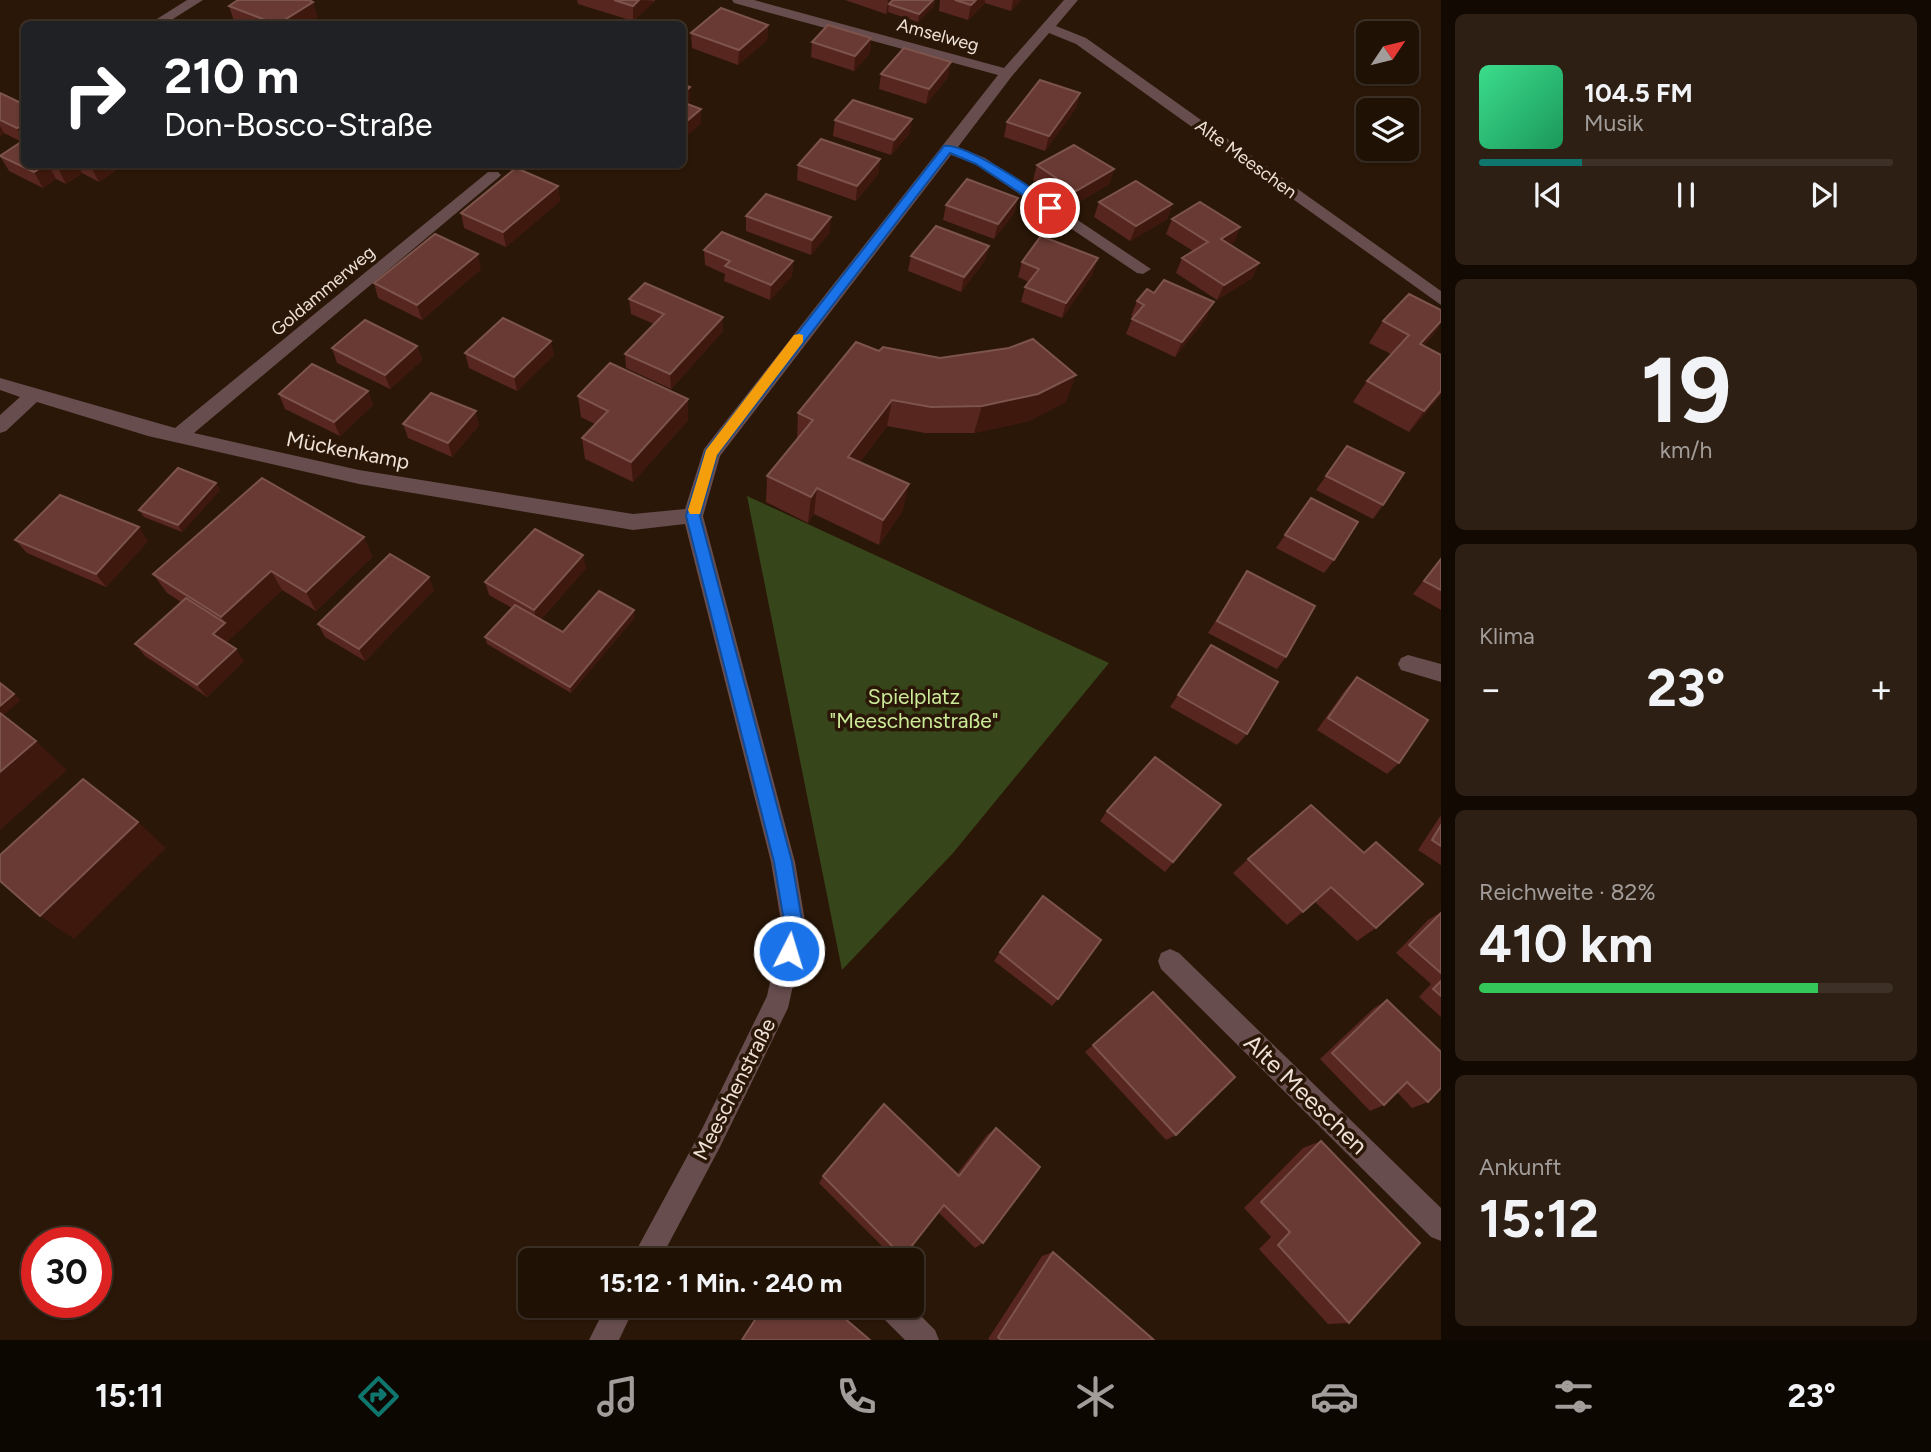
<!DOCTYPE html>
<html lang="de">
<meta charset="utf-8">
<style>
:root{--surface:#201105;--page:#2d1f13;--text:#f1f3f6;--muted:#a29d9a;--line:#3d3127;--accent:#0f766e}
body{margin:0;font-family:Figtree,sans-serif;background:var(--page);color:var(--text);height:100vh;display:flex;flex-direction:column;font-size:26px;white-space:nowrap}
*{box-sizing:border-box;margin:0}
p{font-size:23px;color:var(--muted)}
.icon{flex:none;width:38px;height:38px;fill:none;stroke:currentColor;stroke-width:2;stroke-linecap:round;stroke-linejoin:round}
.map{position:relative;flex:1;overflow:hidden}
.details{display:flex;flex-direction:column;gap:14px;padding:14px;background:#120903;width:490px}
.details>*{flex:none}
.hud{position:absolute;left:21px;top:21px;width:665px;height:147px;border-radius:10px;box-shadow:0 2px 5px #0004,0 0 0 2px var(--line);background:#202124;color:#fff;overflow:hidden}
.needle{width:46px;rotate:55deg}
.buttons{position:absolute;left:1356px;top:21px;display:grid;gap:14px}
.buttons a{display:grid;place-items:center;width:63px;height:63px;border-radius:10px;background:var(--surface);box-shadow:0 2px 5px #0004,0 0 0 2px var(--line);font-size:35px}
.speed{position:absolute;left:21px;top:1227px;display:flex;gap:14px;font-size:35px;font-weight:700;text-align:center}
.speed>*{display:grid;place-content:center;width:91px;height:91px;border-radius:50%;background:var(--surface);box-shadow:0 2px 5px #0004,0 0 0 2px var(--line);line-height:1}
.speed .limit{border:10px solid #d22;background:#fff;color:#111}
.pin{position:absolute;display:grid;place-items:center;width:60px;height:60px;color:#fff;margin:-30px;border:4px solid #fff;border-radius:50%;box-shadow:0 2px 7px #0007}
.me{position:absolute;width:77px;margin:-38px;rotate:5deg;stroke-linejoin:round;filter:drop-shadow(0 0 5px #0008)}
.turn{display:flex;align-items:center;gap:24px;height:147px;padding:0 28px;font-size:32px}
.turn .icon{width:91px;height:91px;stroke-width:2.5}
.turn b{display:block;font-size:49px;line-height:60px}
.big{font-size:52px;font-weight:700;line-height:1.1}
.details .tile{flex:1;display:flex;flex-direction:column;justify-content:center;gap:10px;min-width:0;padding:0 24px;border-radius:10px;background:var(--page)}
.details .dial{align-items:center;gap:0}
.dial b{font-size:91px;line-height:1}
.song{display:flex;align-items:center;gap:21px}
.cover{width:84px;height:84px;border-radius:10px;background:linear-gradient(135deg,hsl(150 70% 55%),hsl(150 70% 35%))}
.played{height:7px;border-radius:4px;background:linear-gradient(90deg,var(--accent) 25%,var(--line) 25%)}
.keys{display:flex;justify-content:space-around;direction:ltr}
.heat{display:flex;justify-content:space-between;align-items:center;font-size:38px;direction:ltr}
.charge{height:10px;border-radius:5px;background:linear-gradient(90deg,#34c759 82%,var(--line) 0)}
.trip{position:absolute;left:518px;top:1248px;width:406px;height:70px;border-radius:10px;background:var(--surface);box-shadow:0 2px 5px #0004,0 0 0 2px var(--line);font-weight:700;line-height:70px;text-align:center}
.tabs{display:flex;height:112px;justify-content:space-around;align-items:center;background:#0d0702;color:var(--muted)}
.tabs .icon{width:49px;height:49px}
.tabs .active{color:var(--accent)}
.tabs b{font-size:32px;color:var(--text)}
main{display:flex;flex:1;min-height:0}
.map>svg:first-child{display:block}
.green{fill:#37461a}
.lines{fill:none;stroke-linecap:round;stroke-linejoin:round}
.minor{fill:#674d4d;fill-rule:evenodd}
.wall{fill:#57261f}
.shaded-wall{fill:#3e180d}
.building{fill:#683a33;stroke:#7d544c;stroke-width:2}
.route{fill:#1a73e8;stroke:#114b97;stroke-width:2}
.slow{fill:#f59e0b}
.labels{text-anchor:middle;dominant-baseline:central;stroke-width:7;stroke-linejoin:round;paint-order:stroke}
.far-street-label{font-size:18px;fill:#eee1d7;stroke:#2a1707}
.street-label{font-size:21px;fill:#eee1d7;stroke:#2a1707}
.park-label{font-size:21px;fill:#cbeb99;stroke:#2a1707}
.near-street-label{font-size:24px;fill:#eee1d7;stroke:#2a1707}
</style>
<main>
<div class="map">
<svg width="1441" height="1340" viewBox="0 0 1441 1340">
<rect width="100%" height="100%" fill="#2a1707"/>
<!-- green -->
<polygon class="green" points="747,496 1109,663 953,853 842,970"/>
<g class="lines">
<!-- minor -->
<g class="minor">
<polygon points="187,0 203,0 165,24 149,24"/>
<polygon points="732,0 754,0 1004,68 1064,0 1078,0 1056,26 1086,38 1441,291 1441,305 1076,44 1049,33 1012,76 958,147 985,158 1151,269 1143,274 1137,273 975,164 951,155 720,456 703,516 795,862 806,927 788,1008 720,1147 660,1260 631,1260 702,1129 767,996 782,927 771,862 685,524 633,530 359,484 148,436 37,402 6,431 0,433 0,415 20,397 0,390 0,378 175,428 488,172 498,172 501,175 498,178 194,433 359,470 633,514 685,509 704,449 998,75 734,3"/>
<polygon points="1408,655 1441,664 1441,682 1401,670 1398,664 1401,658"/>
<polygon points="1170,949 1179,953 1441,1208 1441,1241 1431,1237 1161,969 1158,961 1161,953"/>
<polygon points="606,1306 635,1306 619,1340 589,1340"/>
<polygon points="877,1306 911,1306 935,1330 939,1340 905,1340 881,1316"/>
</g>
</g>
<!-- wall -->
<g class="wall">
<polygon points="577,0 655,0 655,1 633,21 578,4"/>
<polygon points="845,0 935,0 934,6 918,22 888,12 886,14"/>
<polygon points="940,0 1021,0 1011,11 985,3 968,20 939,11"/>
<polygon points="229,6 318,17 306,24 243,24 234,21"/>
<polygon points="768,25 767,40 738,65 692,48 691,33"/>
<polygon points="871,38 870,53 854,71 811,57 812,42"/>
<polygon points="881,74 948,77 926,104 879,89"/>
<polygon points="0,93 23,104 24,164 125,164 99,182 82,173 66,184 56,179 43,188 9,171 0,156 22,142 4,133 0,136"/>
<polygon points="1080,93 1076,108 1045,151 1004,137 1007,122"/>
<polygon points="912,119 909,134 891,155 833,136 835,120"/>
<polygon points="880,159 878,174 856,201 797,180 798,165"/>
<polygon points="1037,165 1114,169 1109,184 1072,206 1033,180"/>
<polygon points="558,186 560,201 506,247 464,228 461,213"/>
<polygon points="1018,198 1014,213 994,239 943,220 946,205"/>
<polygon points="1099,202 1172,204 1167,219 1130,241 1094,217"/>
<polygon points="746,216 830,232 811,255 746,231"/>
<polygon points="1172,219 1240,227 1234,242 1230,244 1259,263 1252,278 1217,300 1176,273 1182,258 1193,251 1166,234"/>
<polygon points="989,246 985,260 961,292 908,271 911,256"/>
<polygon points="704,250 793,261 792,276 770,300 724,281 725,274 705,265"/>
<polygon points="1022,262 1093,273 1062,318 1021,302 1025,287 1029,282 1018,277"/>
<polygon points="481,269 422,320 378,298 374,283"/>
<polygon points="1154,293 1207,317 1175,357 1126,334 1133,317 1131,316 1137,301"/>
<polygon points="629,299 723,331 671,389 626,368 625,354 654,324 631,314"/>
<polygon points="1441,310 1441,323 1433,335 1423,346 1441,395 1409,432 1353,402 1367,381 1391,354 1369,343 1383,321"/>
<polygon points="417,346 422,360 390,389 337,363 332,348"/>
<polygon points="879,351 1066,402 1029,421 974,433 925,433 887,426 860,462 903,510 879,545 814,514 808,523 766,502 767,476 797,440 798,413"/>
<polygon points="465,353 554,355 517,391 469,368"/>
<polygon points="368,391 373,405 340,436 285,409 279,394"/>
<polygon points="578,396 688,399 688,420 633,482 585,459 582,438 595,424 581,417"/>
<polygon points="403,424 479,425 452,457 408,438"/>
<polygon points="1347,446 1383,505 1373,519 1316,490"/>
<polygon points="216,483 220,490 182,532 144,517 139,510"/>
<polygon points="1311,498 1334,560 1324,573 1276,548"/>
<polygon points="364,537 372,557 316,611 282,590 226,643 244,661 207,697 145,656 135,644 181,602 167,593 153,574"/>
<polygon points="15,540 148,541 106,587 27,553"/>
<polygon points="1441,558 1441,610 1413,594"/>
<polygon points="586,568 541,619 563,632 635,617 571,693 487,644 485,637 512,608 489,595 485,582"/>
<polygon points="1247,571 1286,657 1277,669 1208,633"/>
<polygon points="434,590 365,661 325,637 318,624"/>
<polygon points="1211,645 1247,734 1237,745 1170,707"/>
<polygon points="1357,677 1399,763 1387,774 1317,730 1346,689"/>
<polygon points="1221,805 1165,872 1100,821 1107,811"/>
<polygon points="1441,815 1441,865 1418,850"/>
<polygon points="1376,842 1376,928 1357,941 1315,902 1287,925 1233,873 1248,859 1364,852"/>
<polygon points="1441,912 1441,1017 1419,997 1431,984 1396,953 1428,920"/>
<polygon points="1000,952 1058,999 1052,1006 994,961"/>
<polygon points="1153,992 1176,1135 1166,1140 1085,1052"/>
<polygon points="1387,1000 1428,1102 1412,1108 1397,1092 1384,1105 1370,1111 1320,1059 1374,1008"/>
<polygon points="996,1128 983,1243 975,1248 938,1212 903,1257 898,1260 896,1260 819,1183 823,1176 957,1174 987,1135"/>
<polygon points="1321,1141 1349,1323 1328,1324 1259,1249 1271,1237 1244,1208 1303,1148"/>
<polygon points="1053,1252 1154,1340 990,1340 988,1339 1042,1256"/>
</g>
<!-- shaded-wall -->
<g class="shaded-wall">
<polygon points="639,0 655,1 633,21 633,6"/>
<polygon points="888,0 900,0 889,4 888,12 886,14"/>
<polygon points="933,0 935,0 934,6 918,22 919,14"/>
<polygon points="976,0 985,0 985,3 968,20 971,5"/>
<polygon points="1013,0 1021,0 1011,11"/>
<polygon points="313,2 318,17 306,24 278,24"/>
<polygon points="768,25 767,40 738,65 739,50"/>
<polygon points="871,38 870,53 854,71 855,56"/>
<polygon points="951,62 948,77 926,104 929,89"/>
<polygon points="690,87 690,102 682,109 682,94"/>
<polygon points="1080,93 1076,108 1045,151 1049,136"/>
<polygon points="701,109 701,124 682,140 682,125"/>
<polygon points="912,119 909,134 891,155 894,140"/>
<polygon points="24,124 24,142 17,128"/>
<polygon points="0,126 4,133 0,136"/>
<polygon points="880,159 878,174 856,201 857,186"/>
<polygon points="46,164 48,164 56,179 43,188 34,172"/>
<polygon points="64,164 77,164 82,173 66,184 58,168"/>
<polygon points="94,164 125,164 99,182 91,167"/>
<polygon points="1114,169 1109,184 1072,206 1076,191"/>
<polygon points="558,186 560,201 506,247 503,232"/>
<polygon points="1018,198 1014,213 994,239 998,224"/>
<polygon points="1172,204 1167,219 1130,241 1136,226"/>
<polygon points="831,217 830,232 811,255 812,240"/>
<polygon points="1240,227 1234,242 1214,254 1221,239"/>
<polygon points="989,246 985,260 961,292 964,277"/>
<polygon points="478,254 481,269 422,320 417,305"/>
<polygon points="1098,258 1093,273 1062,318 1066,303"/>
<polygon points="793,261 792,276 770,300 771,285"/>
<polygon points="1259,263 1252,278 1217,300 1224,285"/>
<polygon points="1214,302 1207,317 1175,357 1182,342"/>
<polygon points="723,317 723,331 671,389 670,374"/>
<polygon points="1441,321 1441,323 1433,335 1405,365 1420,344"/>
<polygon points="551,341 554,355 517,391 514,377"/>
<polygon points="417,346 422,360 390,389 385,375"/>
<polygon points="1076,375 1066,402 1029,421 974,433 982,406"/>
<polygon points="368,391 373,405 340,436 334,422"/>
<polygon points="1441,391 1441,395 1409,432 1424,411"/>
<polygon points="688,399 688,420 633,482 631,462"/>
<polygon points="892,400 887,426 844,483 848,457"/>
<polygon points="476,411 479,425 452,457 448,443"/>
<polygon points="216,483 220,490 182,532 178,525"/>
<polygon points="909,484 903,510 879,545 883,520"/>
<polygon points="817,488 814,514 808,523 811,497"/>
<polygon points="139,527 148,541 106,587 96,574"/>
<polygon points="364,537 372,557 316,611 306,592"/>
<polygon points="583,555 586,568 537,623 534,610"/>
<polygon points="271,571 282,590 222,647 213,634 225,623 221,617"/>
<polygon points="429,577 434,590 365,661 359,649"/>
<polygon points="634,610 635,617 571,693 570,687"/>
<polygon points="236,649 244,661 207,697 197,685"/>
<polygon points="14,694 21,700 0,718 0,706"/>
<polygon points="36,741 67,770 0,830 0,772"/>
<polygon points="138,822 166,848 74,939 40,916"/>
</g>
<!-- building -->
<g class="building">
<polygon points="238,0 309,0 313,2 278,24 276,24 229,6"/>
<polygon points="614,0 639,0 633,6"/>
<polygon points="893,0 933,0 919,14 889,4"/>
<polygon points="955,0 976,0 971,5"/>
<polygon points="721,8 768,25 739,50 691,33"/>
<polygon points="171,19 184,24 163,24"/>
<polygon points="828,25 871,38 855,56 812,42"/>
<polygon points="904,48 951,62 929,89 881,74"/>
<polygon points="1040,80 1080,93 1049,136 1007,122"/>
<polygon points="682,84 690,87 682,94"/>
<polygon points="0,93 23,104 24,103 24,124 17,128 0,120"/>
<polygon points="853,100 912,119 894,140 835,120"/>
<polygon points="682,102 701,109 682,125"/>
<polygon points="821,139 880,159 857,186 798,165"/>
<polygon points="24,140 24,164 46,164 34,172 0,156"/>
<polygon points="1074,145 1114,169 1076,191 1037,165"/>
<polygon points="50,164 64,164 58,168"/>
<polygon points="516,168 558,186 503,232 461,213"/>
<polygon points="967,179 1018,198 998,224 946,205"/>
<polygon points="1136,181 1172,204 1136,226 1099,202"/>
<polygon points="766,194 831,217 812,240 746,216"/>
<polygon points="1200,202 1240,227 1221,239 1259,263 1224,285 1182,258 1208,242 1172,219"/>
<polygon points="936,226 989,246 964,277 911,256"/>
<polygon points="722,232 793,261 771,285 725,266 730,261 704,250"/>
<polygon points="435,234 478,254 417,305 374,283"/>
<polygon points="1041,236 1098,258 1066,303 1025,287 1039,269 1022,262"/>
<polygon points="1164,280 1214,302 1182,342 1132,319 1144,305 1137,301 1147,289 1154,293"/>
<polygon points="645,283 723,317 670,374 625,354 664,314 629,299"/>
<polygon points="1409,294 1441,310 1441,321 1420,344 1441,355 1441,391 1424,411 1367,381 1409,335 1383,321"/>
<polygon points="503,318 551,341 514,377 465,353"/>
<polygon points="365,320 417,346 385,375 332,348"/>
<polygon points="1033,339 1076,375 1038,394 982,406 931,407 892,400 848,457 909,484 883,520 817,488 811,497 767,476 813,420 798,413 856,342 879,351 883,347 940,358 1009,348"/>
<polygon points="610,363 688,399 631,462 582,438 608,411 578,396"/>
<polygon points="312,364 368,391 334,422 279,394"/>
<polygon points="431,393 476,411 448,443 403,424"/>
<polygon points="1347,446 1404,473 1383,505 1326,476"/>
<polygon points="178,468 216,483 178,525 139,510"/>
<polygon points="262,478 364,537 306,592 271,571 221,617 153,574"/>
<polygon points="60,495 139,527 96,574 15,540"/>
<polygon points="1311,498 1358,522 1334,560 1285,535"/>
<polygon points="535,529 583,555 534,610 485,582"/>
<polygon points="390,554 429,577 359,649 318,624"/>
<polygon points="1441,559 1441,590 1424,581"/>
<polygon points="1247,571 1315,606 1286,657 1217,621"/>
<polygon points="599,591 634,610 570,687 485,637 515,605 563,632"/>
<polygon points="186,598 225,623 213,634 236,649 197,685 135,644"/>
<polygon points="1211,645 1278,682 1247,734 1178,695"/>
<polygon points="1357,677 1428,720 1399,763 1328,718"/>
<polygon points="0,683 14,694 0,706"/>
<polygon points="0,713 36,741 0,772"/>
<polygon points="1155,757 1221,805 1173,862 1107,811"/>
<polygon points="83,779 138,822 40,916 0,881 0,855"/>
<polygon points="1311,805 1364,853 1376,842 1423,884 1376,928 1331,887 1303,912 1248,859"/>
<polygon points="1441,825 1441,846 1432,840"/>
<polygon points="1043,896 1101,940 1058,999 1000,952"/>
<polygon points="1441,913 1441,973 1409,945"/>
<polygon points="1441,981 1441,996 1433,989"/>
<polygon points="1153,992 1235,1077 1176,1135 1093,1045"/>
<polygon points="1387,1000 1441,1052 1441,1088 1428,1102 1407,1082 1384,1105 1332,1053"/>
<polygon points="884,1104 959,1176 996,1128 1040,1167 983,1243 944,1205 903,1257 823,1176"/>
<polygon points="1321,1141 1420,1243 1349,1323 1278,1245 1290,1232 1261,1202"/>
<polygon points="1053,1252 1154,1340 1001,1340 998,1337"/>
<polygon points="764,1306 830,1306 870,1340 742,1340"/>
</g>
<!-- route -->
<path class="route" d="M 944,146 C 965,143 1041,192 1056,208 L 1050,211 L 1046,210 L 976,164 L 950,153 L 717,455 L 700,516 L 792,862 L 803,927 L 795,957 L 789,960 L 782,957 L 780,951 L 785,927 L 774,862 L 686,516 L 706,450 Z"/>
<!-- slow -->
<polygon class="slow" points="799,334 803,335 803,342 717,455 700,514 690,514 688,510 706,450 794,335"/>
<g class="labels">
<!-- far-street labels -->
<g class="far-street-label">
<text transform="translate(938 35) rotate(15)">Amselweg</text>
<text transform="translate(1246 159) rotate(36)">Alte Meeschen</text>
<text transform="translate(323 291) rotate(-40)">Goldammerweg</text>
</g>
<!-- street labels -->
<g class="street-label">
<text transform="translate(348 450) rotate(11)">Mückenkamp</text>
<text transform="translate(734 1089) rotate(-63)">Meeschenstraße</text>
</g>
<!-- park labels -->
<g class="park-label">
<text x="914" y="696">Spielplatz<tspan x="914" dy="24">"Meeschenstraße"</tspan></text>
</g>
<!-- near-street labels -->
<g class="near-street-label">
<text transform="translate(1306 1094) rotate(44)">Alte Meeschen</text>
</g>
</g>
</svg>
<div class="buttons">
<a><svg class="needle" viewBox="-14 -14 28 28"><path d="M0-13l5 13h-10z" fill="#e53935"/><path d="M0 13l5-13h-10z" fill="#a29d9a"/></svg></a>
<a><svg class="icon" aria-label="layers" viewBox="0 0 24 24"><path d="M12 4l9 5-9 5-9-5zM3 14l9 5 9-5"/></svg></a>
</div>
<div class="speed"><div class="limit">30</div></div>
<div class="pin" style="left:1050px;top:208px;background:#d93025"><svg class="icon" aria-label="arrive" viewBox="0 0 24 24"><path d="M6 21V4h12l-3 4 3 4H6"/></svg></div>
<svg class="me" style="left:789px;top:951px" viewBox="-20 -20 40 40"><circle r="17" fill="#1a73e8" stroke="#fff" stroke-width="3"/><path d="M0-11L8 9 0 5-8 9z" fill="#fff"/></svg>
<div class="trip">15:12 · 1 Min. · 240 m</div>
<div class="hud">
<div class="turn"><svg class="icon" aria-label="right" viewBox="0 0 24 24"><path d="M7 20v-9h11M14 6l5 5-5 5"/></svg><div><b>210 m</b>Don-Bosco-Straße</div></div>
</div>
</div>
<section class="details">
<div class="tile">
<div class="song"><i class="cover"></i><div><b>104.5 FM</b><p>Musik</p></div></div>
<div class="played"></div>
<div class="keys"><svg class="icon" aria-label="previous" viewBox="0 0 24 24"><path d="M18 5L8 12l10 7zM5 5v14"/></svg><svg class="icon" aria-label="pause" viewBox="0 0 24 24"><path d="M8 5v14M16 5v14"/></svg><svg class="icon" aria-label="next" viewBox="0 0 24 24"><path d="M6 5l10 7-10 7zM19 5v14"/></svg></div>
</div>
<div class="tile dial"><b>19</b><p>km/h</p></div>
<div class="tile"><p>Klima</p>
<div class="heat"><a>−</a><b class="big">23°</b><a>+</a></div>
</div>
<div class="tile"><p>Reichweite · 82%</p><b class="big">410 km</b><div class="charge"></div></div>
<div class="tile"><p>Ankunft</p><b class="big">15:12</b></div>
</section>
</main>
<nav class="tabs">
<b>15:11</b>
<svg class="icon active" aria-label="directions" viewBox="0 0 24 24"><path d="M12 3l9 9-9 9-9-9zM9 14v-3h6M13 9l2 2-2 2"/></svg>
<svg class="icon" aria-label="music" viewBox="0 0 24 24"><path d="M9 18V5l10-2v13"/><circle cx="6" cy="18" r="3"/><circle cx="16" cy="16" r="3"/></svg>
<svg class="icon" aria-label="phone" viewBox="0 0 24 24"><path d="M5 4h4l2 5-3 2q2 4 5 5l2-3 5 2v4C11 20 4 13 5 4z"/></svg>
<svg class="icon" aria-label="climate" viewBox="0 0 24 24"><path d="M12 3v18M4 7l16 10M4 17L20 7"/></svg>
<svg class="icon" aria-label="car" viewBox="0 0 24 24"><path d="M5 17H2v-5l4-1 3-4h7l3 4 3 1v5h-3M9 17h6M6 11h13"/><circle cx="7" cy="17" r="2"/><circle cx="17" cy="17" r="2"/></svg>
<svg class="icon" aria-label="filters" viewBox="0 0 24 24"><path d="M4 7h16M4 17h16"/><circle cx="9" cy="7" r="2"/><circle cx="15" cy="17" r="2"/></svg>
<b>23°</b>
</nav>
